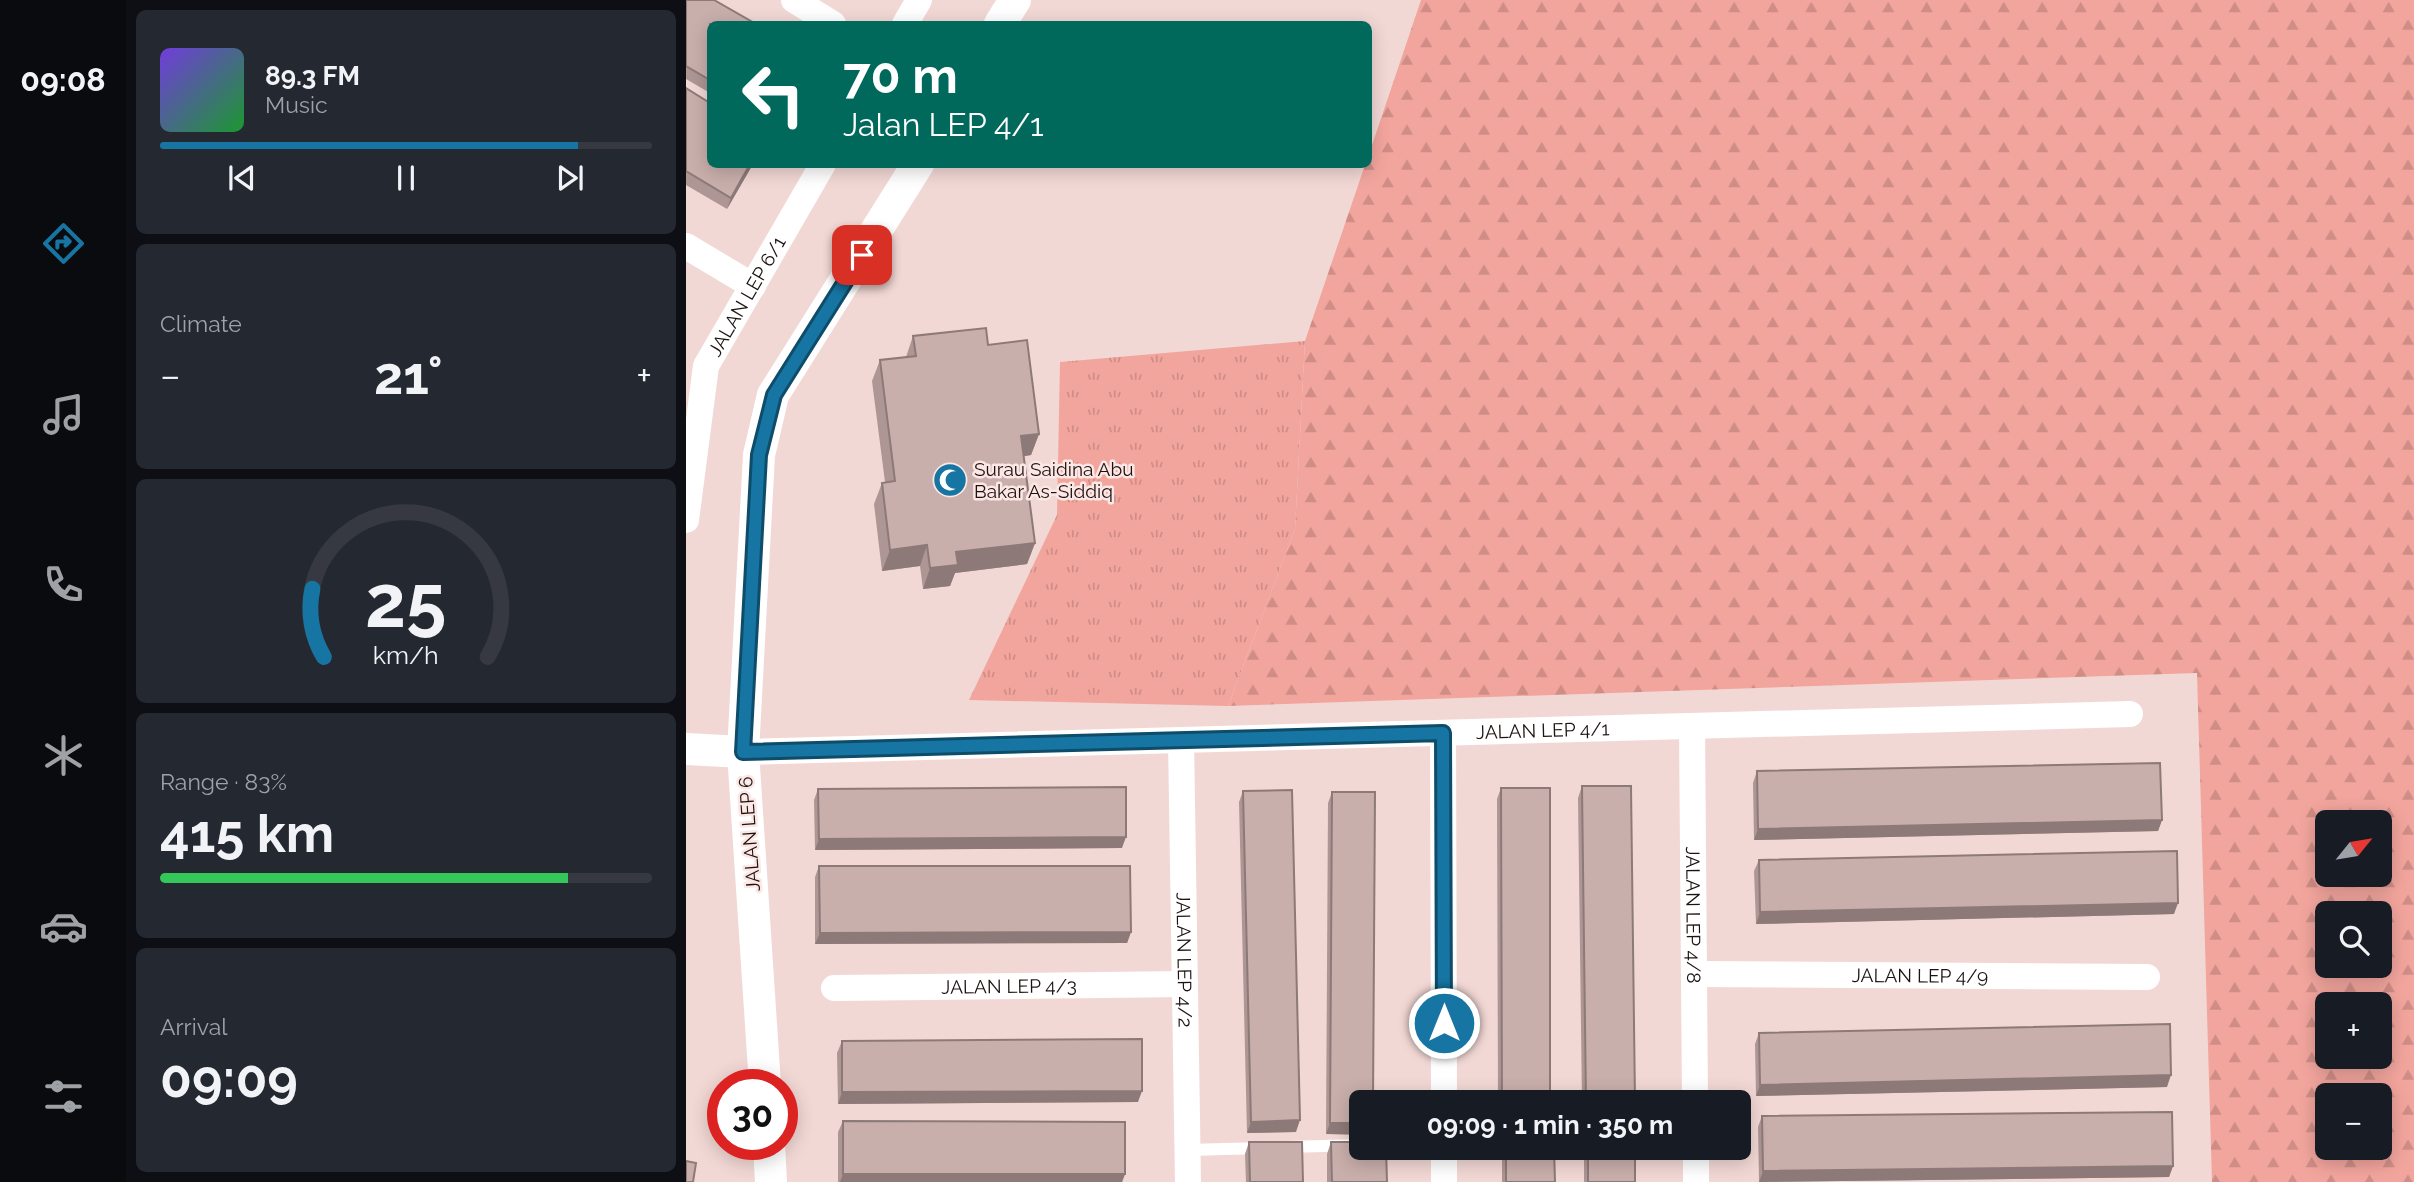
<!DOCTYPE html>
<meta charset="utf-8">
<style>
:root{--surface:#171b24;--page:#242831;--text:#f1f3f6;--muted:#9ea1a6;--line:#363941;--accent:#1675a2}
body{margin:0;font-family:Raleway,sans-serif;background:var(--page);color:var(--text);height:100vh;display:flex;flex-direction:column;font-size:26px;white-space:nowrap}
*{box-sizing:border-box;margin:0}
p{font-size:23px;color:var(--muted)}
.icon{flex:none;width:38px;height:38px;fill:none;stroke:currentColor;stroke-width:2;stroke-linecap:round;stroke-linejoin:round}
.map{position:relative;flex:1;overflow:hidden}
.details{display:flex;flex-direction:column;gap:10px;padding:10px;background:#0d0f14;width:560px}
.details>*{flex:none}
.banner{position:absolute;left:21px;top:21px;width:665px;height:147px;border-radius:10px;box-shadow:0 4px 18px #0003;background:#00695c;color:#fff;overflow:hidden}
.needle{width:46px;rotate:60deg}
.controls{position:absolute;left:1629px;top:810px;display:grid;gap:14px}
.controls a{display:grid;place-items:center;width:77px;height:77px;border-radius:10px;background:var(--surface);box-shadow:0 4px 18px #0003;font-size:35px}
.speed{position:absolute;left:21px;top:1069px;display:flex;gap:14px;font-size:35px;font-weight:700;text-align:center}
.speed>*{display:grid;place-content:center;width:91px;height:91px;border-radius:50%;background:var(--surface);box-shadow:0 4px 18px #0003;line-height:1}
.speed .limit{border:10px solid #d22;background:#fff;color:#111}
.pin{position:absolute;display:grid;place-items:center;width:60px;height:60px;color:#fff;margin:-30px;border-radius:14px;box-shadow:0 4px 10px #0006}
.me{position:absolute;width:77px;margin:-38px;rotate:0deg;stroke-linejoin:round;filter:drop-shadow(0 0 5px #0008)}
.turn{display:flex;align-items:center;gap:24px;height:147px;padding:0 21px;font-size:32px}
.turn .icon{width:91px;height:91px;stroke-width:2.5}
.turn b{display:block;font-size:49px;line-height:60px}
.big{font-size:52px;font-weight:700;line-height:1.1}
.details .tile{flex:1;display:flex;flex-direction:column;justify-content:center;gap:10px;min-width:0;padding:0 24px;border-radius:10px;background:var(--page)}
.details .dial{align-items:center;gap:0}
.dial svg{height:182px;overflow:visible;fill:none;stroke:var(--line);stroke-width:7;stroke-linecap:round;text-anchor:middle}
.dial text{fill:var(--text);stroke:none}
.song{display:flex;align-items:center;gap:21px}
.cover{width:84px;height:84px;border-radius:10px;background:linear-gradient(135deg,hsl(260 70% 55%),hsl(130 70% 35%))}
.played{height:7px;border-radius:4px;background:linear-gradient(90deg,var(--accent) 85%,var(--line) 85%)}
.keys{display:flex;justify-content:space-around;direction:ltr}
.heat{display:flex;justify-content:space-between;align-items:center;font-size:38px;direction:ltr}
.charge{height:10px;border-radius:5px;background:linear-gradient(90deg,#34c759 83%,var(--line) 0)}
.trip{position:absolute;left:663px;top:1090px;width:402px;height:70px;border-radius:10px;background:var(--surface);box-shadow:0 4px 18px #0003;font-weight:700;line-height:70px;text-align:center}
main{display:flex;flex:1;min-height:0}
.menu{display:flex;flex-direction:column;width:126px;justify-content:space-around;align-items:center;background:#090b0e;color:var(--muted)}
.menu .icon{width:49px;height:49px}
.menu .active{color:var(--accent)}
.menu b{font-size:32px;color:var(--text)}
.map>svg:first-child{display:block}
.grass{fill:url(#grass-tufts)}
.forest{fill:url(#forest-firs);fill-rule:evenodd}
.lines{fill:none;stroke-linecap:round;stroke-linejoin:round}
.service{stroke:#fff;stroke-width:12}
.minor{stroke:#fff;stroke-width:26}
.tertiary{stroke:#fff;stroke-width:32}
.wall{fill:#ad9694}
.shaded-wall{fill:#8d7a78}
.building{fill:#c9afac;stroke:#8d7a78;stroke-width:2}
.route-casing{stroke:#0e4c69;stroke-width:18}
.route{stroke:#1675a2;stroke-width:12}
.labels{text-anchor:middle;dominant-baseline:central;stroke-width:5;stroke-linejoin:round;paint-order:stroke}
.street-label{font-size:19px;fill:#1b1211;stroke:#fce7e4}
.poi-label{font-size:19px;fill:#1b1211;stroke:#fce7e4;text-anchor:start}
</style>
<main>
<nav class="menu">
<b>09:08</b>
<svg class="icon active" aria-label="directions" viewBox="0 0 24 24"><path d="M12 3l9 9-9 9-9-9zM9 14v-3h6M13 9l2 2-2 2"/></svg>
<svg class="icon" aria-label="music" viewBox="0 0 24 24"><path d="M9 18V5l10-2v13"/><circle cx="6" cy="18" r="3"/><circle cx="16" cy="16" r="3"/></svg>
<svg class="icon" aria-label="phone" viewBox="0 0 24 24"><path d="M5 4h4l2 5-3 2q2 4 5 5l2-3 5 2v4C11 20 4 13 5 4z"/></svg>
<svg class="icon" aria-label="climate" viewBox="0 0 24 24"><path d="M12 3v18M4 7l16 10M4 17L20 7"/></svg>
<svg class="icon" aria-label="car" viewBox="0 0 24 24"><path d="M5 17H2v-5l4-1 3-4h7l3 4 3 1v5h-3M9 17h6M6 11h13"/><circle cx="7" cy="17" r="2"/><circle cx="17" cy="17" r="2"/></svg>
<svg class="icon" aria-label="filters" viewBox="0 0 24 24"><path d="M4 7h16M4 17h16"/><circle cx="9" cy="7" r="2"/><circle cx="15" cy="17" r="2"/></svg>
</nav>
<section class="details">
<div class="tile">
<div class="song"><i class="cover"></i><div><b>89.3 FM</b><p>Music</p></div></div>
<div class="played"></div>
<div class="keys"><svg class="icon" aria-label="previous" viewBox="0 0 24 24"><path d="M18 5L8 12l10 7zM5 5v14"/></svg><svg class="icon" aria-label="pause" viewBox="0 0 24 24"><path d="M8 5v14M16 5v14"/></svg><svg class="icon" aria-label="next" viewBox="0 0 24 24"><path d="M6 5l10 7-10 7zM19 5v14"/></svg></div>
</div>
<div class="tile"><p>Climate</p>
<div class="heat"><a>−</a><b class="big">21°</b><a>+</a></div>
</div>
<div class="tile dial"><svg viewBox="0 0 100 80">
<path d="M14 69A42 42 0 1 1 86 69"/>
<path d="M14 69A42 42 0 0 1 9 39" stroke="#1675a2"/>
<text x="50" y="56" font-size="32" font-weight="700">25</text>
<text x="50" y="72" font-size="11">km/h</text>
</svg></div>
<div class="tile"><p>Range · 83%</p><b class="big">415 km</b><div class="charge"></div></div>
<div class="tile"><p>Arrival</p><b class="big">09:09</b></div>
</section>
<div class="map">
<svg width="1728" height="1182" viewBox="0 0 1728 1182">
<defs>
<pattern id="grass-tufts" width="24" height="20" patternUnits="userSpaceOnUse" patternTransform="scale(1.75)"><rect width="24" height="20" fill="#f2a59d"/><path d="M3 7l-1-3M5 7V3M7 7l1-3M15 17l-1-3M17 17v-4M19 17l1-3" fill="none" stroke="#cf8d86"/></pattern>
<pattern id="forest-firs" width="22" height="20" patternUnits="userSpaceOnUse" patternTransform="scale(1.75)"><rect width="22" height="20" fill="#f2a59d"/><path d="M5 1l3.5 6h-7zM16 11l3.5 6h-7z" fill="#cf8d86"/></pattern>
</defs>
<rect width="100%" height="100%" fill="#f2d8d5"/>
<!-- grass -->
<polygon class="grass" points="619,341 609,529 542,706 283,700 371,515 374,362"/>
<!-- forest -->
<path class="forest" d="M 735,0 L 1728,0 L 1728,1182 L 1526,1182 L 1511,673 L 542,706 L 609,529 L 619,341 L 679,165 L 682,164 L 683,154 ZM 1642,822 L 1694,822 L 1694,875 L 1642,875 ZM 1642,914 L 1694,914 L 1694,966 L 1642,966 ZM 1642,1004 L 1694,1004 L 1694,1057 L 1642,1057 ZM 1642,1096 L 1694,1096 L 1694,1148 L 1642,1148 Z"/>
<g class="lines">
<!-- service -->
<g class="service">
<polyline points="600,1147 676,1145"/>
<polyline points="501,1150 578,1148"/>
</g>
<!-- minor -->
<g class="minor">
<polyline points="108,0 147,24"/>
<polyline points="219,24 233,0"/>
<polyline points="0,246 67,286"/>
<path id="s1" d="M 0,520 L 20,366 L 137,164"/>
<path id="s2" d="M 1006,726 L 1009,1102"/>
<polyline points="757,733 758,1102"/>
<path id="s3" d="M 495,740 L 502,1182"/>
<path id="s4" d="M 57,752 L 1444,714"/>
<path id="s5" d="M 1008,974 L 1461,977"/>
<path id="s6" d="M 148,988 L 499,984"/>
<polyline points="758,1148 758,1182"/>
<polyline points="1010,1148 1010,1182"/>
</g>
<!-- tertiary -->
<g class="tertiary">
<polyline points="314,24 329,0"/>
<polyline points="0,749 57,752"/>
<polyline points="79,1085 57,752 73,455 87,395 232,164"/>
<polyline points="83,1144 85,1182"/>
</g>
</g>
<!-- wall -->
<g class="wall">
<polygon points="0,0 24,24 24,93 0,79"/>
<polygon points="0,88 67,164 41,209 0,185"/>
<polygon points="227,336 302,345 353,434 345,455 338,456 349,543 341,564 269,573 264,586 237,589 234,566 196,571 188,504 196,483 199,482 186,381 194,360 220,357"/>
<polygon points="1071,771 1476,820 1472,831 1068,840 1067,783"/>
<polygon points="896,786 949,1102 896,1102 892,798"/>
<polygon points="815,788 864,1102 812,1102 811,799"/>
<polygon points="132,789 436,848 129,850 128,800"/>
<polygon points="557,791 610,1132 561,1133 553,802"/>
<polygon points="646,792 687,1102 640,1134 642,803"/>
<polygon points="1073,860 1488,914 1070,924 1068,871"/>
<polygon points="133,866 445,932 441,943 129,944 129,877"/>
<polygon points="1073,1033 1481,1087 1070,1096 1069,1044"/>
<polygon points="156,1041 452,1102 152,1104 151,1053"/>
<polygon points="1076,1116 1487,1166 1483,1177 1073,1182 1072,1127"/>
<polygon points="157,1121 439,1174 436,1182 152,1182 152,1132"/>
<polygon points="563,1142 617,1182 560,1182 559,1154"/>
<polygon points="645,1142 701,1182 641,1182 641,1154"/>
<polygon points="816,1148 868,1148 869,1182 816,1182"/>
<rect x="898" y="1148" width="51" height="34"/>
</g>
<!-- shaded-wall -->
<g class="shaded-wall">
<polygon points="64,164 67,164 41,209 45,198"/>
<polygon points="353,434 345,455 328,458 335,436"/>
<polygon points="349,543 341,564 269,573 264,586 237,589 244,568 270,552"/>
<polygon points="241,545 234,566 196,571 204,550"/>
<polygon points="1476,820 1472,831 1068,840 1072,829"/>
<polygon points="440,837 436,848 129,850 133,839"/>
<polygon points="1492,903 1488,914 1070,924 1074,912"/>
<polygon points="445,932 441,943 129,944 134,933"/>
<polygon points="1485,1075 1481,1087 1070,1096 1074,1085"/>
<polygon points="456,1091 452,1102 152,1104 156,1092"/>
<polygon points="614,1120 610,1132 561,1133 565,1122"/>
<polygon points="644,1123 676,1123 676,1135 640,1134"/>
<polygon points="1487,1166 1483,1177 1073,1182 1077,1171"/>
<polygon points="157,1174 439,1174 436,1182 154,1182"/>
</g>
<!-- building -->
<g class="building">
<polygon points="0,0 28,0 70,24 24,24 24,80 0,66"/>
<polygon points="0,88 24,103 24,164 64,164 45,198 0,171"/>
<polygon points="300,328 302,345 341,340 353,434 335,436 349,543 270,552 272,565 244,568 241,545 204,550 196,483 209,481 194,360 230,356 227,336"/>
<polygon points="1474,763 1476,820 1072,829 1071,771"/>
<polygon points="896,786 945,786 949,1102 900,1102"/>
<polygon points="440,787 440,837 133,839 132,789"/>
<polygon points="815,788 864,788 864,1102 816,1102"/>
<polygon points="606,790 614,1120 565,1122 557,791"/>
<polygon points="646,792 689,792 687,1102 676,1102 676,1123 644,1123"/>
<polygon points="1491,851 1492,903 1074,912 1073,860"/>
<polygon points="133,866 444,866 445,932 134,933"/>
<polygon points="1484,1024 1485,1075 1074,1085 1073,1033"/>
<polygon points="456,1039 456,1091 156,1092 156,1041"/>
<polygon points="1486,1112 1487,1166 1077,1171 1076,1116"/>
<polygon points="157,1121 439,1122 439,1174 157,1174"/>
<polygon points="563,1142 616,1142 617,1182 564,1182"/>
<polygon points="645,1142 676,1142 676,1148 700,1148 701,1182 646,1182"/>
<polygon points="820,1148 868,1148 869,1182 820,1182"/>
<rect x="902" y="1148" width="47" height="34"/>
<polygon points="0,1161 10,1163 7,1182 0,1182"/>
</g>
<g class="lines">
<!-- route casing -->
<g class="route-casing">
<polyline id="route" points="176,255 88,395 73,455 57,752 757,733 758,1023"/>
</g>
<!-- route -->
<use href="#route" class="route"/>
</g>
<!-- icons -->
<defs>
<g id="mosque-disc" transform="scale(1.75)"><circle r="9.5" fill="#1675a2" stroke="#fce7e4"/><path d="M3.5-4.9A6 6 0 1 0 3.5 4.9A5 5 0 1 1 3.5-4.9Z" fill="#fff"/></g>
</defs>
<g fill-rule="evenodd">
<use href="#mosque-disc" x="264" y="480"/>
</g>
<g class="labels">
<!-- street labels -->
<g class="street-label">
<text stroke="none"><textPath href="#s1" startOffset="236">JALAN LEP 6/1</textPath></text>
<text stroke="none"><textPath href="#s4" startOffset="800">JALAN LEP 4/1</textPath></text>
<text transform="translate(63 834) rotate(-94)">JALAN LEP 6</text>
<text stroke="none"><textPath href="#s2" startOffset="189">JALAN LEP 4/8</textPath></text>
<text stroke="none"><textPath href="#s3" startOffset="220">JALAN LEP 4/2</textPath></text>
<text stroke="none"><textPath href="#s5" startOffset="226">JALAN LEP 4/9</textPath></text>
<text stroke="none"><textPath href="#s6" startOffset="175">JALAN LEP 4/3</textPath></text>
</g>
<!-- poi labels -->
<g class="poi-label">
<text x="288" y="469">Surau Saidina Abu<tspan x="288" dy="22">Bakar As-Siddiq</tspan></text>
</g>
</g>
</svg>
<div class="controls">
<a><svg class="needle" viewBox="-14 -14 28 28"><path d="M0-13l5 13h-10z" fill="#e53935"/><path d="M0 13l5-13h-10z" fill="#9ea1a6"/></svg></a>
<a><svg class="icon" aria-label="search" viewBox="0 0 24 24"><circle cx="10" cy="10" r="6"/><path d="M15 15l6 6"/></svg></a>
<a>+</a>
<a>−</a>
</div>
<div class="speed"><div class="limit">30</div></div>
<div class="pin" style="left:176px;top:255px;background:#d93025"><svg class="icon" aria-label="arrive" viewBox="0 0 24 24"><path d="M6 21V4h12l-3 4 3 4H6"/></svg></div>
<svg class="me" style="left:758px;top:1023px" viewBox="-20 -20 40 40"><circle r="17" fill="#1675a2" stroke="#fff" stroke-width="3"/><path d="M0-11L8 9 0 5-8 9z" fill="#fff"/></svg>
<div class="trip">09:09 · 1 min · 350 m</div>
<div class="banner">
<div class="turn"><svg class="icon" aria-label="left" viewBox="0 0 24 24"><path d="M17 20v-9H6M10 6l-5 5 5 5"/></svg><div><b>70 m</b>Jalan LEP 4/1</div></div>
</div>
</div>
</main>
